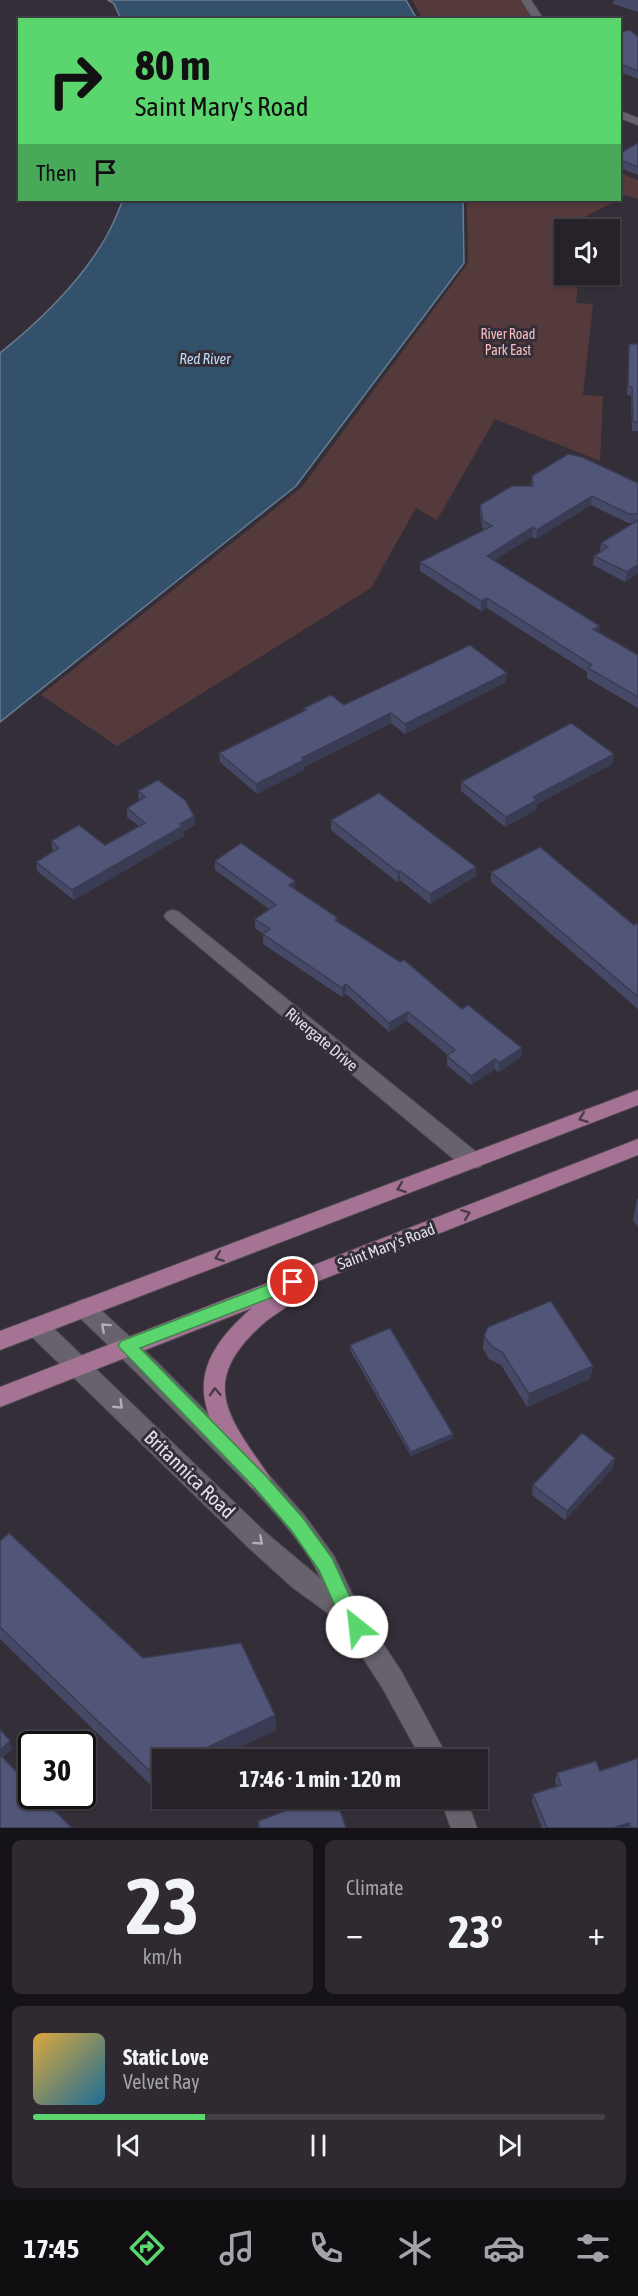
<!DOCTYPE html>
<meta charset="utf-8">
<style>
:root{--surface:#27222a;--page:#2f2a32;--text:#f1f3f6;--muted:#a4a4a8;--line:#433f47;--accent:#5bd56e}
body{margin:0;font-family:"Asap Condensed",sans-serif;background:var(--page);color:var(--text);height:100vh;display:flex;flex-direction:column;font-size:22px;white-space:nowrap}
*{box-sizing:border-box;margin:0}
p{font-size:20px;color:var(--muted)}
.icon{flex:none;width:33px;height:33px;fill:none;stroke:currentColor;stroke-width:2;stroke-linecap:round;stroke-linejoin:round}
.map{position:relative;height:1828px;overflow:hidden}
.side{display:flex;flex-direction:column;gap:12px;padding:12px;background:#151317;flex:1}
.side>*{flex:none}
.hud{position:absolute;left:18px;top:18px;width:603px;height:183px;border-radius:0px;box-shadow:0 2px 4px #0004,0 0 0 2px var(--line);background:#5bd56e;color:#111;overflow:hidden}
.fabs{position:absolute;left:554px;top:219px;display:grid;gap:12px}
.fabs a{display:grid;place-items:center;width:66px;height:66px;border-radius:0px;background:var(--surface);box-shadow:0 2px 4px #0004,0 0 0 2px var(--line);font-size:30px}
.speed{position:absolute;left:18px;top:1731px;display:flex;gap:12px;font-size:30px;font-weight:700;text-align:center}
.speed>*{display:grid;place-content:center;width:78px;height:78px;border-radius:50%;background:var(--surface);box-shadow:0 2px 4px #0004,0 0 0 2px var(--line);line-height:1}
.speed .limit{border:3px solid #111;border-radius:9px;background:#fff;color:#111}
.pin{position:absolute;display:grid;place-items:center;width:51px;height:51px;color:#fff;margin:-26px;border:3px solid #fff;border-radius:50%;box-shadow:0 2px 6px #0007}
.me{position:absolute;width:66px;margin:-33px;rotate:331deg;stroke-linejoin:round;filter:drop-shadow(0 0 4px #0008)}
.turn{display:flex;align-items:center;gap:21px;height:126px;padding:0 18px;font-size:27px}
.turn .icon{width:78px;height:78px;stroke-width:2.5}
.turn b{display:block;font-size:42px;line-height:51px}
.then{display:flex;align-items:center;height:57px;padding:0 18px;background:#0003;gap:12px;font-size:22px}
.big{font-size:45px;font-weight:700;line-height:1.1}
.side .card{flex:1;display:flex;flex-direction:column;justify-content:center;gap:9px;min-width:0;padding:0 21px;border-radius:9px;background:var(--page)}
.side .dial{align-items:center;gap:0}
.dial b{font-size:78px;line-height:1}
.song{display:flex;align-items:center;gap:18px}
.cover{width:72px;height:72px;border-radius:9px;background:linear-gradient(135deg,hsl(40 70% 55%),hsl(200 70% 35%))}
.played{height:6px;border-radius:3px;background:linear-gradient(90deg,var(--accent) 30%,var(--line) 30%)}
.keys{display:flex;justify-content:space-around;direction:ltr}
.heat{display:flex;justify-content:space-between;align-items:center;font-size:33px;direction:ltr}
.side .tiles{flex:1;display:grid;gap:12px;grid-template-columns:1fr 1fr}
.card:last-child{grid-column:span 2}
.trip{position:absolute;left:152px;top:1749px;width:336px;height:60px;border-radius:0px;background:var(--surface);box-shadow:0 2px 4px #0004,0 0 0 2px var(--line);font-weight:700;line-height:60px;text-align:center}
.tab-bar{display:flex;height:96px;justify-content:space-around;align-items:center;background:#100e11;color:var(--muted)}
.tab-bar .icon{width:42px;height:42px}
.tab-bar .on{color:var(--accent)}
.tab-bar b{font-size:27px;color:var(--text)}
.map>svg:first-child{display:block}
.green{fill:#553a3b}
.water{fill:#33516a;stroke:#687c8f;stroke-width:1.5}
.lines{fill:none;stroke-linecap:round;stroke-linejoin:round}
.minor-casing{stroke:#4f4a53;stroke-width:2}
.major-casing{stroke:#4f4a53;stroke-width:2}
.minor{fill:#68626d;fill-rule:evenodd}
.major{fill:#a57393;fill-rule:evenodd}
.wall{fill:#464966}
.shaded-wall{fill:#393c53}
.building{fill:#515577;stroke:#393c53;stroke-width:1.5}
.oneway{stroke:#4b3c4a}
.oneway2{stroke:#b2adb6}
.route{fill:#5bd56e;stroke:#3b8a48;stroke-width:1.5}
.labels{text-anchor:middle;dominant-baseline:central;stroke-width:6;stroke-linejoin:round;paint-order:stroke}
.far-park-label{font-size:14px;fill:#f8bdbe;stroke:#342e38}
.far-water-label{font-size:15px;font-style:italic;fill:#bddcf8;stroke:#342e38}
.street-label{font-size:16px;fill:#e3dfe6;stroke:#342e38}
.near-street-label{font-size:20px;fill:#e3dfe6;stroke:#342e38}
</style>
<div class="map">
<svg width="638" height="1828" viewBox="0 0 638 1828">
<rect width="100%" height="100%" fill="#342e38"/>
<!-- green -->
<g class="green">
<polygon points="412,0 520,0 533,19 423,19"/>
<polygon points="620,173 638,180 638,199 626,195 620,198"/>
<polygon points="467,200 617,200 586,216 585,229 564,230 564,274 579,275 576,303 593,304 583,395 603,396 600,461 495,419 437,520 416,508 371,588 117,746 41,695 302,487 468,263"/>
</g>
<!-- water -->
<g class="water">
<polygon points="108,0 406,0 417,19 121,19 114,4"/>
<path d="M 123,200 L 463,200 L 464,263 L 296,486 L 0,722 L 0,353 C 40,321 80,283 106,237 C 113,225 118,212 123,200 Z"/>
</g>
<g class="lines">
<!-- minor casing -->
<g class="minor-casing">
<g id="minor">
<polygon points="521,0 531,0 544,20 534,20"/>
<polygon points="620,111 638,118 638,125 620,118"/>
<path d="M 173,910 L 179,912 L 480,1155 L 483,1161 L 480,1167 C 464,1172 450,1155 438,1146 L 167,920 L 164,916 L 167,912 Z"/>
<path d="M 84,1299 L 92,1302 L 157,1362 L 267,1473 L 305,1516 L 334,1556 L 358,1606 L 401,1671 L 449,1760 L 422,1760 L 383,1689 L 340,1622 L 292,1587 L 249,1548 L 29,1334 L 26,1327 L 29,1320 L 37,1318 L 45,1320 L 265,1532 L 321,1579 C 302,1537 253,1489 220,1456 C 173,1408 125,1361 76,1314 L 73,1308 L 76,1302 Z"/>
<polygon points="440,1798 466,1798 477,1828 451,1828"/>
</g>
</g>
<!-- major casing -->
<g class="major-casing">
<g id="major">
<polygon points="638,1090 638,1105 0,1350 0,1331"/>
<path d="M 638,1139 L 638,1155 L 298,1289 L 300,1292 C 293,1305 276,1313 265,1322 C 199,1380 225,1413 267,1473 L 271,1480 L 267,1487 L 259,1490 L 251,1487 C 202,1417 175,1374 252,1308 L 0,1407 L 0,1387 Z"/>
</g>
</g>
<!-- minor -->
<use href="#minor" class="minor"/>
<!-- major -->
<use href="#major" class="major"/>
</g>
<!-- wall -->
<g class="wall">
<polygon points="614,0 638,0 638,12 613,4"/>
<polygon points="620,32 638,37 638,79 620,72"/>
<polygon points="638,143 638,175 620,168 620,153"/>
<polygon points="629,344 638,344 638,431 632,431 631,396 627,395"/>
<polygon points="532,476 638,483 638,573 625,582 593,565 594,556 600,552 601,543 633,523 628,523 591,505 536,539 532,537 494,560 600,633 638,655 638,708 587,678 587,672 487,608 481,611 420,571 420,562 483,531 480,514 480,505 531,486"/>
<polygon points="507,673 506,682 405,734 391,723 304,767 304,770 257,794 220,762 219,753 304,711 304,708 344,705"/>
<polygon points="614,754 612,764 537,804 536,810 505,827 461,791 461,782"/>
<polygon points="138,791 194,816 195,825 183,832 184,836 74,900 37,871 36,862 53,852 51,841 105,845 139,826 127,817 127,808 139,801"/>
<polygon points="331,820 476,876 430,904 400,880 397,882 331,830"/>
<polygon points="215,861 295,889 337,921 462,1009 522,1048 521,1057 498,1073 495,1069 471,1085 447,1065 447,1056 448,1055 407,1021 389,1032 346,994 342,997 263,944 263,934 255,928 255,919 269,909 215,870"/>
<polygon points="491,872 634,925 638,923 638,1009 491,882"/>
<polygon points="638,1198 638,1227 633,1220 637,1199"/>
<polygon points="484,1336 593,1366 590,1379 527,1407 501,1365 489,1359 483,1349"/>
<polygon points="350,1345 453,1434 453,1438 411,1456 350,1350"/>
<polygon points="615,1458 613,1468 565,1520 532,1495 533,1485"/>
<polygon points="0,1541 143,1658 275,1715 276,1730 154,1788 0,1639"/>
<polygon points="600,1771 638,1828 542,1828 532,1802 533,1794 557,1786 555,1781 557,1773"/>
<polygon points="287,1798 336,1798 346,1828 258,1828 258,1821 290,1809"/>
</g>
<!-- shaded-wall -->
<g class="shaded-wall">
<polygon points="592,496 591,505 536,539 537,530"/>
<polygon points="533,527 532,537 487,565 487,556"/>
<polygon points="638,565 638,573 625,582 627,572"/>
<polygon points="487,598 487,608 481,611 481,601"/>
<polygon points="600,626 599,635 593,629"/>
<polygon points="507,673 506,682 405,734 405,724"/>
<polygon points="391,713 391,723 304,767 304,770 257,794 256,784 302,758"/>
<polygon points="614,754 612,764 537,804 536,810 505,827 506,817 533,797"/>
<polygon points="194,816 195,825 183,832 184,836 74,900 72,890"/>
<polygon points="476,867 476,876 430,904 430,894"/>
<polygon points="400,871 400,880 397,882 398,872"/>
<polygon points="295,881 295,891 289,885"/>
<polygon points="346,984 346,994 342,997 342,988"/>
<polygon points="408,1012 407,1021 389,1032 389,1023"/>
<polygon points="522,1048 521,1057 498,1073 499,1063"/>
<polygon points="495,1059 495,1069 471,1085 471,1076"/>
<polygon points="593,1366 590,1379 527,1407 529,1394"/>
<polygon points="453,1434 453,1438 411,1456 411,1452"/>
<polygon points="615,1458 613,1468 565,1520 567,1511"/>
<polygon points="275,1715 276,1730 213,1760 181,1760"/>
<polygon points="10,1741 12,1749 0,1760 0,1750"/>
<polygon points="162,1768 162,1784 154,1788 152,1773"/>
<polygon points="629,1823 628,1828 613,1828"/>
</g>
<!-- building -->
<g class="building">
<polygon points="630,30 638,37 638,71 620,64 620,32"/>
<polygon points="638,143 638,167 620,160 620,153"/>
<polygon points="629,344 638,344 638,422 633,422 632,387 628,386"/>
<polygon points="568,454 582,457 638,483 638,514 629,514 592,496 537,530 533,527 487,556 600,626 593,629 638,655 638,697 588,668 592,665 487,598 481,601 420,562 492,526 483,521 480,505 512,486 533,486 532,476"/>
<polygon points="638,520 638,565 627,572 594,556 608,547 601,543"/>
<polygon points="470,645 507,673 405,724 391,713 302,758 304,760 256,784 219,753 306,710 304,708 331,695 344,705"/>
<polygon points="571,723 614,754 533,797 537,800 506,817 461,782"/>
<polygon points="158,780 185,800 194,816 180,824 183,826 72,890 36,862 59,848 51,841 79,825 105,845 145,823 127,808 145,797 138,791"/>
<polygon points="379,793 476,867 430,894 400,871 398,872 331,820"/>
<polygon points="241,843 295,881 289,885 338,918 335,920 400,962 404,960 462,1009 468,1005 522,1048 499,1063 495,1059 471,1076 447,1056 455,1050 408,1012 389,1023 346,984 342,988 263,934 270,929 255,919 276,905 215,861"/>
<polygon points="540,847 634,925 638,923 638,997 491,872"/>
<polygon points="551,1301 593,1366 529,1394 502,1352 491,1346 484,1336 488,1327"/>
<polygon points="390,1328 453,1434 411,1452 350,1345"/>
<polygon points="582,1433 615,1458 567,1511 533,1485"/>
<polygon points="9,1533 143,1658 241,1643 275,1715 181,1760 162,1760 162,1768 152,1773 0,1627 0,1541"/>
<polygon points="0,1729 10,1741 0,1750"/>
<polygon points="0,1755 32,1787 32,1796 40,1796 72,1828 0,1828"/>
<polygon points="638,1758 638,1828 631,1828 629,1823 613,1828 547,1828 533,1794 561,1785 557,1773 596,1761 600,1771"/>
<polygon points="289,1798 336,1798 346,1828 260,1828 258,1821 293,1808"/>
</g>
<!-- one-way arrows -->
<defs><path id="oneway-chevron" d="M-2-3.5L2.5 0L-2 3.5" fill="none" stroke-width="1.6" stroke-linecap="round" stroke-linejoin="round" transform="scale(1.5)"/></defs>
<g class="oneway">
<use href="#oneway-chevron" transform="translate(583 1118) rotate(159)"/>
<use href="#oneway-chevron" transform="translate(401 1188) rotate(159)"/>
<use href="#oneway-chevron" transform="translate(466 1214) rotate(-21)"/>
<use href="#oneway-chevron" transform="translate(219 1257) rotate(159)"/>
<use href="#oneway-chevron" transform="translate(215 1392) rotate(-93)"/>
</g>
<g class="oneway2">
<use href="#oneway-chevron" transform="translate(105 1327) rotate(-138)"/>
<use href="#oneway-chevron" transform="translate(119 1405) rotate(44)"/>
<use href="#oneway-chevron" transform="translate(259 1541) rotate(42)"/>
</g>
<!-- route -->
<polygon class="route" points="293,1275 299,1277 301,1282 299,1287 140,1348 265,1475 303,1518 332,1558 355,1608 366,1627 364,1633 357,1635 350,1633 342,1621 319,1570 291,1530 253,1486 118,1346 121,1341"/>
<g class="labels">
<!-- far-park labels -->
<g class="far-park-label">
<text x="508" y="334">River Road<tspan x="508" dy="16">Park East</tspan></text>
</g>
<!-- far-water labels -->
<g class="far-water-label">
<text x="205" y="358">Red River</text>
</g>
<!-- street labels -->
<g class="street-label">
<text transform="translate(322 1039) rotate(40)">Rivergate Drive</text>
<text transform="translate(386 1246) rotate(-21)">Saint Mary's Road</text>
</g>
<!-- near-street labels -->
<g class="near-street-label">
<text transform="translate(190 1474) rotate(44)">Britannica Road</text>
</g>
</g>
</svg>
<div class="fabs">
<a><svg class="icon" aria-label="sound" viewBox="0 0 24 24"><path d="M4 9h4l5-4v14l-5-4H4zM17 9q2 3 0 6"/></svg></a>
</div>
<div class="speed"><div class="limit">30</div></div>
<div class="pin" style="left:293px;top:1282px;background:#d93025"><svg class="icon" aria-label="arrive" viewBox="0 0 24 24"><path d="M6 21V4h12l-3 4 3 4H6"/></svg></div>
<svg class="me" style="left:357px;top:1627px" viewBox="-20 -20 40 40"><circle r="19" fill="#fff"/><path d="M0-13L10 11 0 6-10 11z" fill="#5bd56e"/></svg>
<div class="trip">17:46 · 1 min · 120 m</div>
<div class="hud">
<div class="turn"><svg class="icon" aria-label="right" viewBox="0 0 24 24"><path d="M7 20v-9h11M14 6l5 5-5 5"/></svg><div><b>80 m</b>Saint Mary's Road</div></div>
<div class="then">Then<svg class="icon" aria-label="arrive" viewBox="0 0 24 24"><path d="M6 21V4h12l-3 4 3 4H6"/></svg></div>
</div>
</div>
<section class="side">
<div class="tiles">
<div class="card dial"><b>23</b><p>km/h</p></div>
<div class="card"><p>Climate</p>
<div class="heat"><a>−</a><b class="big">23°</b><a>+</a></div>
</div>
<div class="card">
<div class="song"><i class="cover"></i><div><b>Static Love</b><p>Velvet Ray</p></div></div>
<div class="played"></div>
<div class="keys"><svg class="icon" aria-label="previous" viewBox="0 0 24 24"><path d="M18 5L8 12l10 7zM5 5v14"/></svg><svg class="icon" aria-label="pause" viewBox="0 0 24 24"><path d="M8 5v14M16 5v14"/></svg><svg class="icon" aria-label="next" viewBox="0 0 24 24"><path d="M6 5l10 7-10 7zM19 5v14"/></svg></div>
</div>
</div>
</section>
<nav class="tab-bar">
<b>17:45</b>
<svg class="icon on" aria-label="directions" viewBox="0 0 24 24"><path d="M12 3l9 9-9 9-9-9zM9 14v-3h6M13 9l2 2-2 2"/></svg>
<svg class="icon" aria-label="music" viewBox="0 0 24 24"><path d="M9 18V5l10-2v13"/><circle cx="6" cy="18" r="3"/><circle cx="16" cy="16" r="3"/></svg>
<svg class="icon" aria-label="phone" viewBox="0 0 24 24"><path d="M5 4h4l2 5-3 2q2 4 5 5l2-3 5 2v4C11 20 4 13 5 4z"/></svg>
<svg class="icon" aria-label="climate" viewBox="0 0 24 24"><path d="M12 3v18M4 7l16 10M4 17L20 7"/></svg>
<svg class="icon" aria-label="car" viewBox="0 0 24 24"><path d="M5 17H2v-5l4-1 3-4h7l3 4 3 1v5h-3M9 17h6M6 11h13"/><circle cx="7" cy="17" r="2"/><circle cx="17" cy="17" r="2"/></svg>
<svg class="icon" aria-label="filters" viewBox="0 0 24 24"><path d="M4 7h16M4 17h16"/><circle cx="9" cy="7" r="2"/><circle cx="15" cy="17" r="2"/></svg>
</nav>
